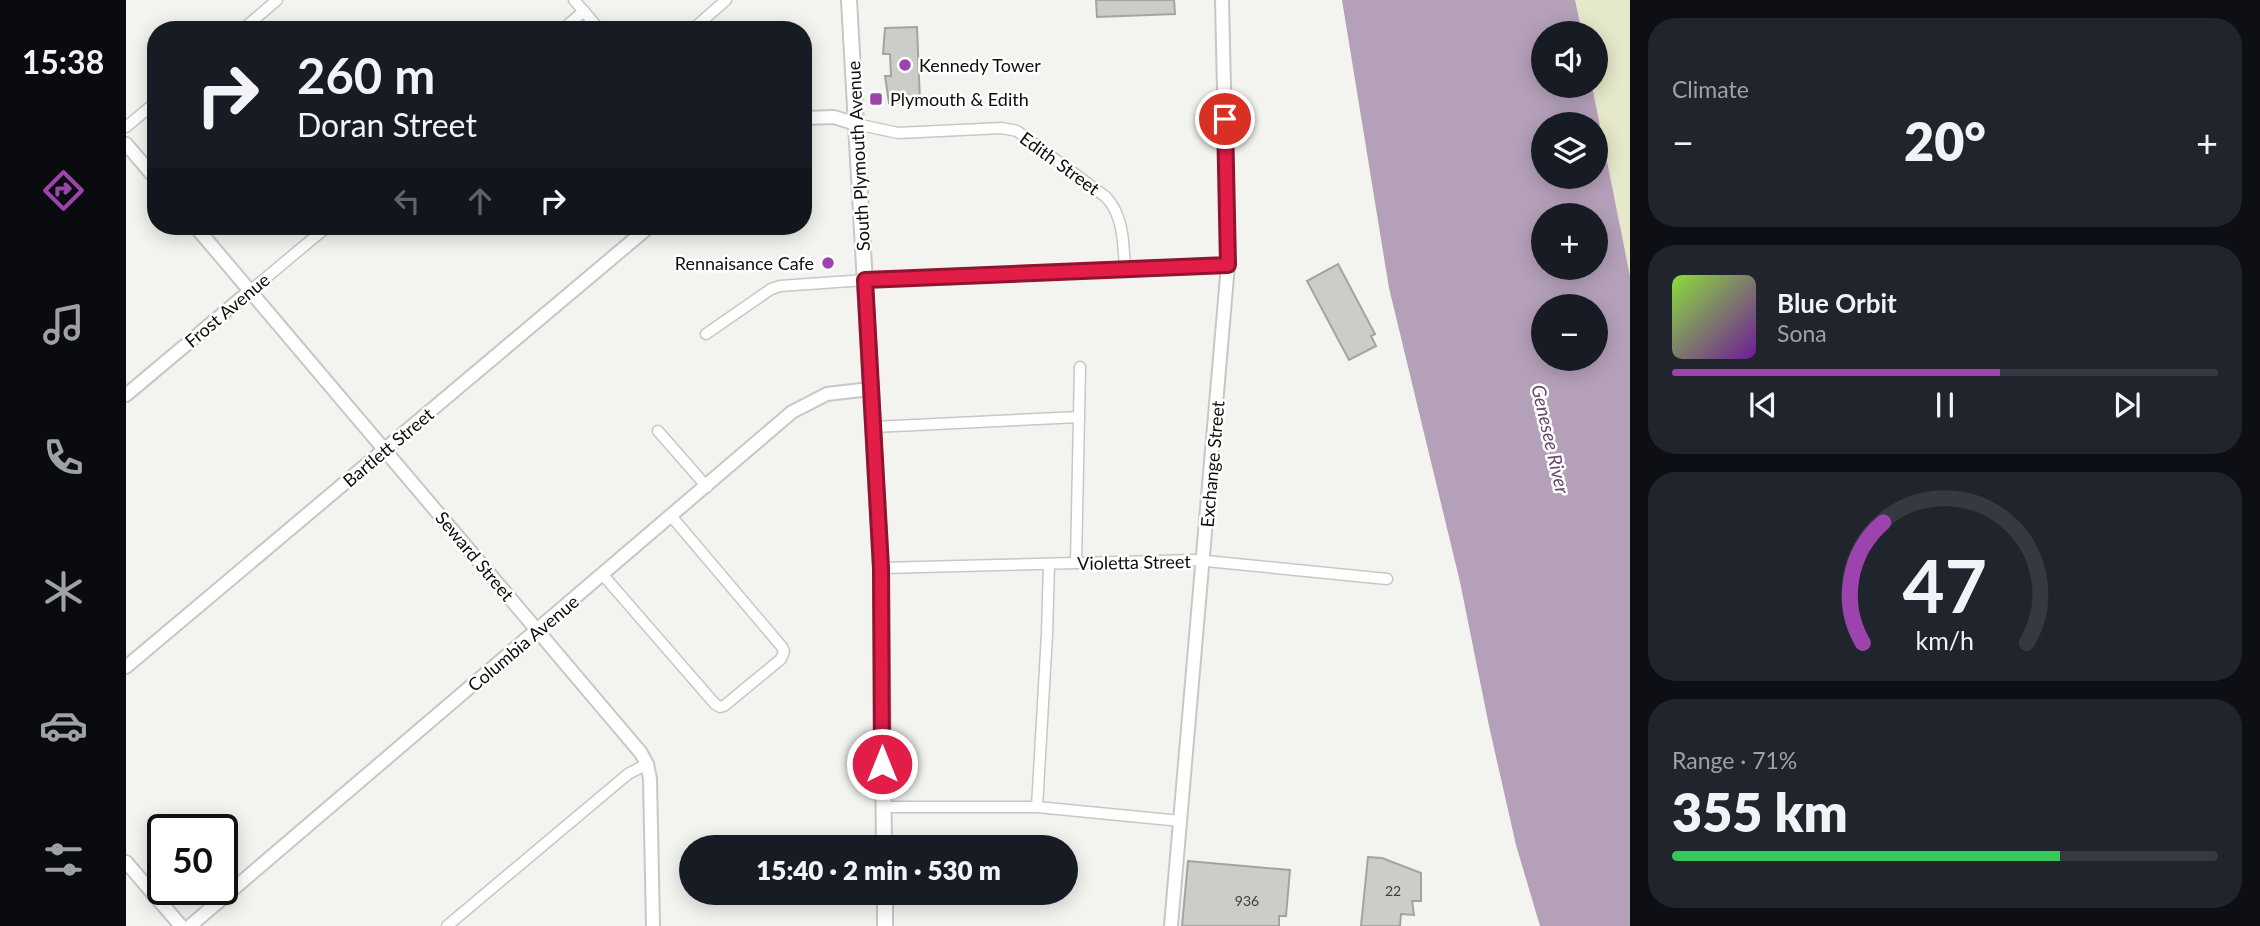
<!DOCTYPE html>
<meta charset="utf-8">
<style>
:root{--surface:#171b24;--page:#20242c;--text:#f1f3f6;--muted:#9ea1a6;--line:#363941;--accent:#9d43ae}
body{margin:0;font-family:Lato,sans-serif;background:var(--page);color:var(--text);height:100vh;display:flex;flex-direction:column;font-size:26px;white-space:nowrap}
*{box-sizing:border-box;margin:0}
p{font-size:23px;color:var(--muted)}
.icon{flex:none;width:38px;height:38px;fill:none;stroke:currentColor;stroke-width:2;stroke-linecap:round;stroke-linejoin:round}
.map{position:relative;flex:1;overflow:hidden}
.side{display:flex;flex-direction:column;gap:18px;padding:18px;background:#0d0f14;width:630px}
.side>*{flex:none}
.hud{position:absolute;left:21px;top:21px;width:665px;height:214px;border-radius:28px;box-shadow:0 4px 18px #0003;background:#171b24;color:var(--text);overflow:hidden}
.fabs{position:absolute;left:1405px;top:21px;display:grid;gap:14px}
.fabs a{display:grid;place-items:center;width:77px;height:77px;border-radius:50%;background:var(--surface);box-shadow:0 4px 18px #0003;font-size:35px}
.speed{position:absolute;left:21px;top:814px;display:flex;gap:14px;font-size:35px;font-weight:700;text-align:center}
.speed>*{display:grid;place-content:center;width:91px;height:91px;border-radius:50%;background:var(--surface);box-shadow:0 4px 18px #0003;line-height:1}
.speed .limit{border:4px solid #111;border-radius:10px;background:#fff;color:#111}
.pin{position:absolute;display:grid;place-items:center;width:60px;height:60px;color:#fff;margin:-30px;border:4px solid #fff;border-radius:50%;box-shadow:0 2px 7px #0007}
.me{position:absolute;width:77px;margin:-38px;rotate:0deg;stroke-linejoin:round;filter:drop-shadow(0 0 5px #0008)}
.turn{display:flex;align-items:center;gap:24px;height:147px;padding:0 35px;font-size:32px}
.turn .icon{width:91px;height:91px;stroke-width:2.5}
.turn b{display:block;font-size:49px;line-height:60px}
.lanes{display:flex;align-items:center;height:66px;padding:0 35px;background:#0003;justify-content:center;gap:35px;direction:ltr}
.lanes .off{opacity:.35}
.big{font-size:52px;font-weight:800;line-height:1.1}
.side .widget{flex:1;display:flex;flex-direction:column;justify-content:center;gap:10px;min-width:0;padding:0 24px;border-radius:28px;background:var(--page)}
.side .dial{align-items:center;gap:0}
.dial svg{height:182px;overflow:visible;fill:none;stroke:var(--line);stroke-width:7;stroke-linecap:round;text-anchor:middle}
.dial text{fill:var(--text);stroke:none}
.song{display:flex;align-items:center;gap:21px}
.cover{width:84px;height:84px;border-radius:10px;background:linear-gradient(135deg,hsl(90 70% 55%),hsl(280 70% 35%))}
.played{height:7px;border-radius:4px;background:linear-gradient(90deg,var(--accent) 60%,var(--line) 60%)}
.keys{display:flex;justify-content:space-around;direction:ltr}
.heat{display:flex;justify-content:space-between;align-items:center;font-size:38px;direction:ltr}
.charge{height:10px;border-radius:5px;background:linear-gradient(90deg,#34c759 71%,var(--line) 0)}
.trip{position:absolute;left:553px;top:835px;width:399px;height:70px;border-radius:35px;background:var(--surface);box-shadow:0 4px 18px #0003;font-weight:800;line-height:70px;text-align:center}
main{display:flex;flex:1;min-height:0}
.menu{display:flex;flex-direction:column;width:126px;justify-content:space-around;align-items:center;background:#090b0e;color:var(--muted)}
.menu .icon{width:49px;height:49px}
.menu .selected{color:var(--accent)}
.menu b{font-size:32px;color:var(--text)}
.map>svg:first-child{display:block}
.green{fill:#e5e8c9}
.water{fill:#b5a0b9;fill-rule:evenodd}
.building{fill:#cccdc8;stroke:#a3a4a0;stroke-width:2}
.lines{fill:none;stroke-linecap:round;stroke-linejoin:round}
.minor-casing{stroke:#c7c8c4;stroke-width:13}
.tertiary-casing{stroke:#c7c8c4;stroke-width:16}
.secondary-casing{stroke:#c7c8c4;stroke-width:18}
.minor{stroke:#fff;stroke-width:10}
.tertiary{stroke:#fff;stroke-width:12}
.secondary{stroke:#fff;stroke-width:14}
.route-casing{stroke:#92132f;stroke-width:18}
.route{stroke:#e11d48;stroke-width:12}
.poi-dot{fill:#9d43ae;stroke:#fff;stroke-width:2.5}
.labels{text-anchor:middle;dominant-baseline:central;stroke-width:5;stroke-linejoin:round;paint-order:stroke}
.number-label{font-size:14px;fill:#3d3d3b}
.poi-label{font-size:18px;fill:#0d0d0c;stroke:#fff;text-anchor:start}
.street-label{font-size:18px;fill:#0d0d0c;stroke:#fff}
.water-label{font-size:19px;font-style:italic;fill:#67476d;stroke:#fff}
</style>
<main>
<nav class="menu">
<b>15:38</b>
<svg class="icon selected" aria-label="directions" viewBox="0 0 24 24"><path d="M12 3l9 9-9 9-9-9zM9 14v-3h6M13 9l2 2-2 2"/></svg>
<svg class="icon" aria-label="music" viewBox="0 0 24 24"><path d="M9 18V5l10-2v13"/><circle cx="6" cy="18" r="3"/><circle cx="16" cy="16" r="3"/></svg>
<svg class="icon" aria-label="phone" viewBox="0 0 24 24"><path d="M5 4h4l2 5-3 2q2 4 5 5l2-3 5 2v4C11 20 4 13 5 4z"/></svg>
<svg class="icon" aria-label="climate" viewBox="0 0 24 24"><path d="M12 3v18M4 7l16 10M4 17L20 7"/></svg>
<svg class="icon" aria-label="car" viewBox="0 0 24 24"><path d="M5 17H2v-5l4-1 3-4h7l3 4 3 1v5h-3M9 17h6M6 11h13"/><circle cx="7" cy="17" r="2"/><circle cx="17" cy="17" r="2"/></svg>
<svg class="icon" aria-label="filters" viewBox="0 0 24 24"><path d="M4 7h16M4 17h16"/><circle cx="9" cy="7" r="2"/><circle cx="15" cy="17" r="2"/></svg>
</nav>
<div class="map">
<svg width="1504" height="926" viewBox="0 0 1504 926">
<rect width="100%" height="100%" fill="#f3f4f0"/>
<!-- green -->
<polygon class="green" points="1449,0 1504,0 1504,276 1466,86 1470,86 1470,33 1456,33"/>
<!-- water -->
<path class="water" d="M 1216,0 L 1449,0 L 1456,33 L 1418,33 L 1418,86 L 1466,86 L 1504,276 L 1504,926 L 1414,926 L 1390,845 L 1363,726 L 1334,582 L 1263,288 ZM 1418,124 L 1470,124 L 1470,177 L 1418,177 ZM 1418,215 L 1470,215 L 1470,268 L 1418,268 ZM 1418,306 L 1470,306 L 1470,359 L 1418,359 Z"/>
<!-- building -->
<g class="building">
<polygon points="970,0 1048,0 1049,14 971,17"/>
<polygon points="791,27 794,102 763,103 759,76 765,76 764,54 757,54 759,28"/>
<polygon points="1212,264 1249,334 1245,336 1250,346 1223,360 1181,281"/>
<polygon points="1242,857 1256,858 1295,873 1295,901 1286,901 1288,915 1275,914 1274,926 1235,926"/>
<polygon points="1062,861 1164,870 1160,916 1153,916 1153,926 1056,926"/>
</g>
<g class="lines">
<!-- minor casing -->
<g class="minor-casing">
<g id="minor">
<polyline points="448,0 474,30"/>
<polyline points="116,30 151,0"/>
<polyline points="436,30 458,11"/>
<polyline points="566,30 600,0"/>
<path d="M 730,124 L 772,133 L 876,128 L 891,131 L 980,197 C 998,217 997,242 999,268"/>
<polyline points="0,127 30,102"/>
<polyline points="124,291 202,226"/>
<polyline points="580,334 645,289 654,286 739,280 1102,265"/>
<polyline points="748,427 953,417"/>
<polyline points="532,431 581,487"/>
<polyline points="950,563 954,367"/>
<polyline points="755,568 1070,560 1261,579"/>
<polyline points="477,575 589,704 594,707 598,706 655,659 658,651 656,647 546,517"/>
<polyline points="757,807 911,807 1055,821"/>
<polyline points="911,807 921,634 923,564"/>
<polyline points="321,926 502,774 521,764"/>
</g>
</g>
<!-- tertiary casing -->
<g class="tertiary-casing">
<g id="tertiary">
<polyline points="677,118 708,117 730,124"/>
<polyline points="0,144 30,179"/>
<polyline points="69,226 515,753 521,764 524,779 527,926"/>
<polyline points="0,395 124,291"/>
<polyline points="0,667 524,226"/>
<polyline points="0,862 55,926"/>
<polyline points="64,926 666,412 701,394 744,389"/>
<polyline points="1045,926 1102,265 1096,0"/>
</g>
</g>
<!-- secondary casing -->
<g class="secondary-casing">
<g id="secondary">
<polyline points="723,0 755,568 758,847"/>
<polyline points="759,892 759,926"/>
</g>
</g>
<!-- minor -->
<use href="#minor" class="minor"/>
<!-- tertiary -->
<use href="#tertiary" class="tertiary"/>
<!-- secondary -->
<use href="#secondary" class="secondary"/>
</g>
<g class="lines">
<!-- route casing -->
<g class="route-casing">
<polyline id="route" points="756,764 755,568 739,280 1102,265 1099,119"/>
</g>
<!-- route -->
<use href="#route" class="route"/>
</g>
<!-- markers -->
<g class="poi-dot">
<circle cx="779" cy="65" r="7"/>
<rect x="743" y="92" width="14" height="14" rx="3.5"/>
<circle cx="702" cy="263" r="7"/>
</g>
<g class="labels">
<!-- number labels -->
<g class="number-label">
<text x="1267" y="890">22</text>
<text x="1121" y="900">936</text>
</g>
<!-- poi labels -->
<g class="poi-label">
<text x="793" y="65">Kennedy Tower</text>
<text x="764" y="99">Plymouth &amp; Edith</text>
<text x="688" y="263" text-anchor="end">Rennaisance Cafe</text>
</g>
<!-- street labels -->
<g class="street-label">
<text transform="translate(732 156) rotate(-93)">South Plymouth Avenue</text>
<text transform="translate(934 163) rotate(36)">Edith Street</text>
<text transform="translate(101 310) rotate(-40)">Frost Avenue</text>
<text transform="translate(262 447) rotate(-40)">Bartlett Street</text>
<text transform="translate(1086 464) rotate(-85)">Exchange Street</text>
<text transform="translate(349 556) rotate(50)">Seward Street</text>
<text transform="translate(1008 562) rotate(-1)">Violetta Street</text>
<text transform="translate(397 643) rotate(-40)">Columbia Avenue</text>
</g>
<!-- water labels -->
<g class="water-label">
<text transform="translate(1425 439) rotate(77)">Genesee River</text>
</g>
</g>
</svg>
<div class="fabs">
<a><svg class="icon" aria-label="sound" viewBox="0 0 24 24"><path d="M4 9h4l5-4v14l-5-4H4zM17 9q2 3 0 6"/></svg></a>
<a><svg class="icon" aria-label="layers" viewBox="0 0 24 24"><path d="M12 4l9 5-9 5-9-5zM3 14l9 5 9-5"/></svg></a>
<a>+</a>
<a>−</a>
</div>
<div class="speed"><div class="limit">50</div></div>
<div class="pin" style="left:1099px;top:119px;background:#d93025"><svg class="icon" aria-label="arrive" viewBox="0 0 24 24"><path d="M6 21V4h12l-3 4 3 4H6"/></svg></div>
<svg class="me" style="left:756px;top:764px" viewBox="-20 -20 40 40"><circle r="17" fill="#e11d48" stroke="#fff" stroke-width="3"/><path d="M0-11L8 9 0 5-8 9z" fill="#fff"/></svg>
<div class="trip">15:40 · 2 min · 530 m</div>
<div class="hud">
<div class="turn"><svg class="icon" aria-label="right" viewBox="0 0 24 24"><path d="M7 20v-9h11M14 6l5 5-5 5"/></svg><div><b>260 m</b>Doran Street</div></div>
<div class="lanes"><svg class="icon off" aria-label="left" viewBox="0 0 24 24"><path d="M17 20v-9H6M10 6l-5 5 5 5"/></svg><svg class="icon off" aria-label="ahead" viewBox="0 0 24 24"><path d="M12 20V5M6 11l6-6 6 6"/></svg><svg class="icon" aria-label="right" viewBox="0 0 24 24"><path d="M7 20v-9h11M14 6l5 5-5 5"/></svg></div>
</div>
</div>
<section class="side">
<div class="widget"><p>Climate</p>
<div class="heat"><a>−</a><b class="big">20°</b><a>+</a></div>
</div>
<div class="widget">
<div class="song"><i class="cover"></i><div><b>Blue Orbit</b><p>Sona</p></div></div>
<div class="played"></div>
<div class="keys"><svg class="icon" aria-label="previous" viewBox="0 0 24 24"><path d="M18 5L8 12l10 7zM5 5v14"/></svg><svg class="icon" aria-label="pause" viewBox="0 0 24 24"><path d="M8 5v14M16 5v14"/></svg><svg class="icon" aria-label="next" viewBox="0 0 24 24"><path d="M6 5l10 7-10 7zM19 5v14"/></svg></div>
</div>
<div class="widget dial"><svg viewBox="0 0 100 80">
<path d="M14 69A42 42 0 1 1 86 69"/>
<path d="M14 69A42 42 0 0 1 23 16" stroke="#9d43ae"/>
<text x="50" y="56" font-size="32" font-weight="700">47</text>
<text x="50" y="72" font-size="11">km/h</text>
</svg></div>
<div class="widget"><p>Range · 71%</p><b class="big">355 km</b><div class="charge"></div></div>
</section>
</main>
